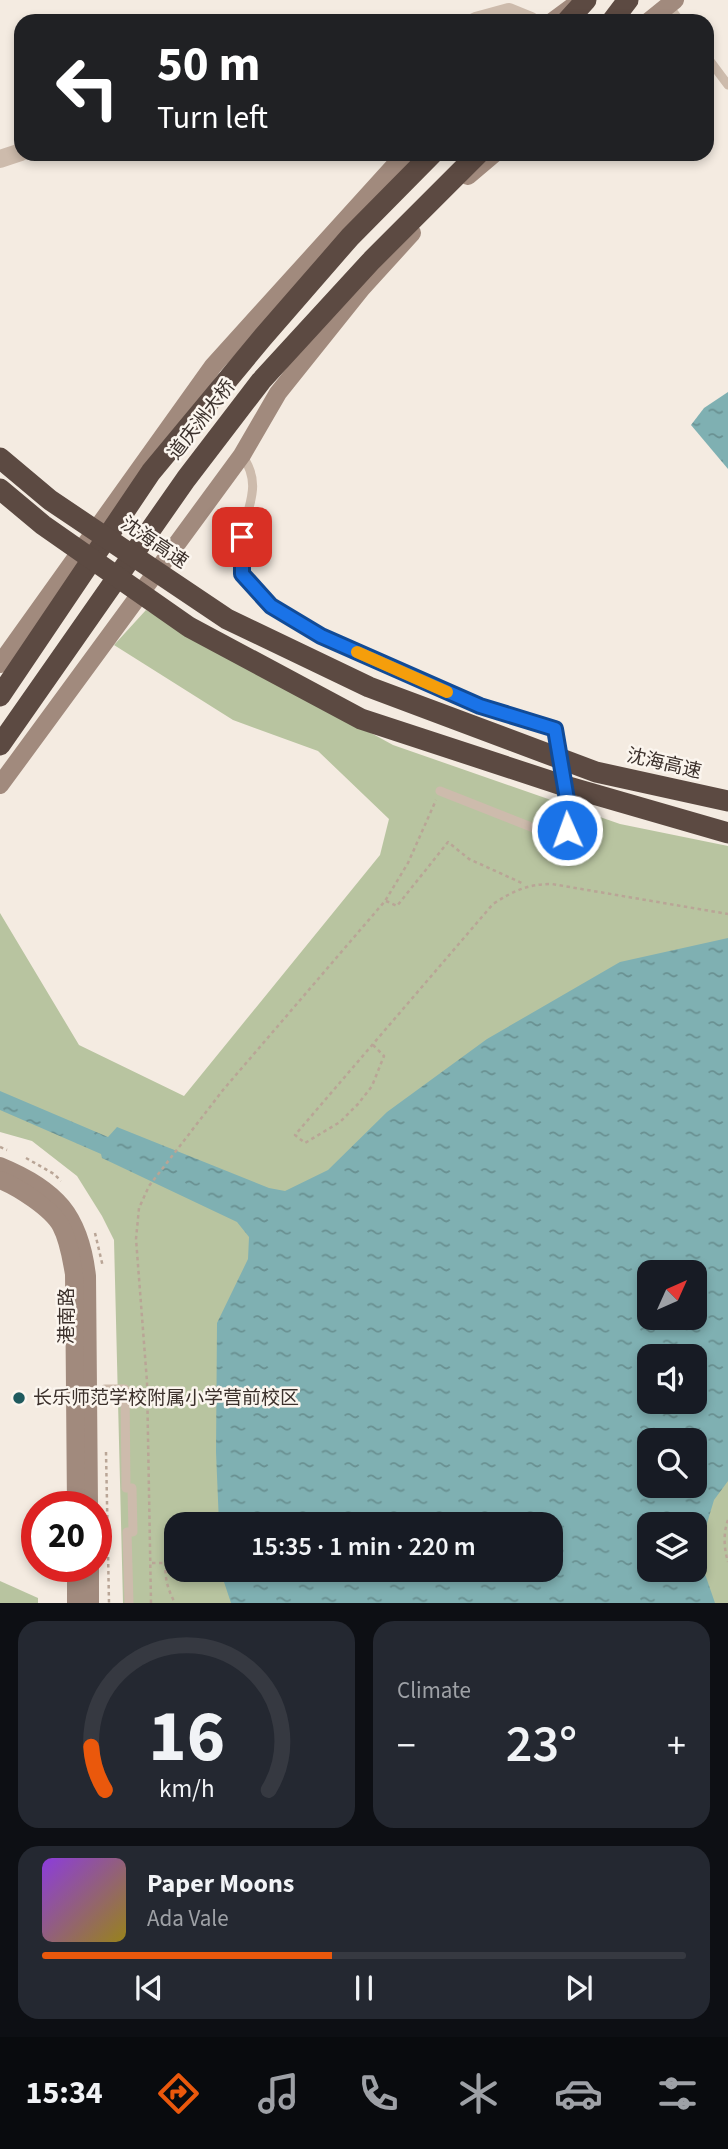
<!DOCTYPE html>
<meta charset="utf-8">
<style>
:root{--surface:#171b24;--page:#242831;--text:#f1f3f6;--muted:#9ea1a6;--line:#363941;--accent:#ea580c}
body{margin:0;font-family:"Source Sans 3","Noto Sans SC",sans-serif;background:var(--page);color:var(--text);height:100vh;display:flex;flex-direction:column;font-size:26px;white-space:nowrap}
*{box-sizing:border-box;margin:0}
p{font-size:23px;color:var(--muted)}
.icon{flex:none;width:38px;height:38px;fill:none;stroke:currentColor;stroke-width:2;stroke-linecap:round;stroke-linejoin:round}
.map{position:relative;height:1603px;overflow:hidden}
.sheet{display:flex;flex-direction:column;gap:18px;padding:18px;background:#0d0f14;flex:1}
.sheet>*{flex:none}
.guide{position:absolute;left:14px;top:14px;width:700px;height:147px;border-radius:21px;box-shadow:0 4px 10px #0003;background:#202124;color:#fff;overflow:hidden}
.needle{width:46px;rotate:45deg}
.fabs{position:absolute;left:637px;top:1260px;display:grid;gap:14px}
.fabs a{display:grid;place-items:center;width:70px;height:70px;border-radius:14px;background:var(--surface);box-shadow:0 4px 10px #0003;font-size:35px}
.speed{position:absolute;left:21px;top:1491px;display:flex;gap:14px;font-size:35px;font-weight:700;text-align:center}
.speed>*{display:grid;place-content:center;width:91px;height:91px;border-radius:50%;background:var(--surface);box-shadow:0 4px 10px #0003;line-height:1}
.speed .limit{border:10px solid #d22;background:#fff;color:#111}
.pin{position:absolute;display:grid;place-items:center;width:60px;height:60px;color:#fff;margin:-30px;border-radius:14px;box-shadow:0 4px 10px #0006}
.me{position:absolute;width:77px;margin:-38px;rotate:358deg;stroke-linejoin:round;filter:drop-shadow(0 0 5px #0008)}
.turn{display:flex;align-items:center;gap:24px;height:147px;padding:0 28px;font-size:32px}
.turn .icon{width:91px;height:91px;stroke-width:2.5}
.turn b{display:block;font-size:49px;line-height:60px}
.big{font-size:52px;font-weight:600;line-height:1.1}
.sheet .widget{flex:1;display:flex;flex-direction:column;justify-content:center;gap:10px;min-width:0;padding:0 24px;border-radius:21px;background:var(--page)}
.sheet .dial{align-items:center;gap:0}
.dial svg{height:182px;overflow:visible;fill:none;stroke:var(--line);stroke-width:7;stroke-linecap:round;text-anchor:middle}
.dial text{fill:var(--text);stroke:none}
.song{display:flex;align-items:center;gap:21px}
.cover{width:84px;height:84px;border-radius:10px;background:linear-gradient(135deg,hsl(270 70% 55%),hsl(50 70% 35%))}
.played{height:7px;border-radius:4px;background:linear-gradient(90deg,var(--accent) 45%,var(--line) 45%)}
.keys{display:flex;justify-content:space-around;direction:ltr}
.heat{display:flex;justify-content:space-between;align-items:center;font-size:38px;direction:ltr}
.sheet .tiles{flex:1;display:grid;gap:18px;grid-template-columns:1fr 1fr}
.widget:last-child{grid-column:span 2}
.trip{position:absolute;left:164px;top:1512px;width:399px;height:70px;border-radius:21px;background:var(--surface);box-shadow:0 4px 10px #0003;font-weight:600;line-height:70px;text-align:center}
.tabs{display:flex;height:112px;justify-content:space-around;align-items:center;background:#090b0e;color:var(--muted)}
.tabs .icon{width:49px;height:49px}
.tabs .current{color:var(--accent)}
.tabs b{font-size:32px;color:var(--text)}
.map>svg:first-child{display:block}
.green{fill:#b8c4a0}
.water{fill:url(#water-ripples);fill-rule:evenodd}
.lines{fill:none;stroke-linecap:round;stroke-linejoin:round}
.path{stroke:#b9a596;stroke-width:2.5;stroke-dasharray:3.5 3.5;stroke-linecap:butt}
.lane{stroke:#cdbbac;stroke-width:9}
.street{stroke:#cdbbac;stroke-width:18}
.secondary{stroke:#a18a7d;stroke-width:18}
.highway{stroke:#5c4a42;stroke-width:21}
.highway-bridge{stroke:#5c4a42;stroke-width:21}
.route-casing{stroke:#114b97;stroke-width:18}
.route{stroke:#1a73e8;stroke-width:12}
.slow{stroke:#f59e0b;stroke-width:12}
.poi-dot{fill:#1f5a5e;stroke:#fbf5ee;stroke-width:2.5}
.labels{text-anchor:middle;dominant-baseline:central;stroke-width:5;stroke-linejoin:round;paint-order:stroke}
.street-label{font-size:19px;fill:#3b302b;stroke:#fbf5ee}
.poi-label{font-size:19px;fill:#3b302b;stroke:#fbf5ee;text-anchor:start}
</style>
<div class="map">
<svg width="728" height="1603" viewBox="0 0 728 1603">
<defs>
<pattern id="water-ripples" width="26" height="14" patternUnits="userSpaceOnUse" patternTransform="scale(1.75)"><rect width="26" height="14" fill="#7fb0b2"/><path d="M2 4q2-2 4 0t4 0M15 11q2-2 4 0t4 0" fill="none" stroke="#699091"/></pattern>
</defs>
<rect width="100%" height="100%" fill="#f4ebe1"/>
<!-- green -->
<g class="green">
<polygon points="146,610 393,745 620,824 728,846 728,957 226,1524 177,1524 177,1570 226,1570 247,1603 123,1603 114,1240 102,1216 77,1176 32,1141 0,1132 0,913 79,1045 184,1096 380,855 389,819 318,751 233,720 114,645"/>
<polygon points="728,1457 728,1603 708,1603 695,1538"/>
<polygon points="0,1581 38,1598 38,1603 0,1603"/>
</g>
<!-- water -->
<g class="water">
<polygon points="728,392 728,469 691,425 704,408"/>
<path d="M 728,938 L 728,1481 L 714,1500 L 705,1530 L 704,1571 L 715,1603 L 231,1603 L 220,1570 L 551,1570 L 551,1524 L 219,1524 L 216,1452 L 217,1323 L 248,1259 L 249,1237 L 237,1222 L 102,1158 L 101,1154 L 0,1110 L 0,1091 L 108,1137 L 117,1127 L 269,1188 L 285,1191 L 328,1170 L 387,1112 L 487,1039 L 620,962 ZM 649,1272 L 695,1272 L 695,1318 L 649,1318 ZM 649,1356 L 695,1356 L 695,1402 L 649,1402 ZM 649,1440 L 695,1440 L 695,1486 L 649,1486 ZM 649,1524 L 695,1524 L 695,1570 L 649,1570 Z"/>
</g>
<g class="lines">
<!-- path -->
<g class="path">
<polyline points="386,901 397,906 448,842 469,859 524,884"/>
<path d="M 373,1045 L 384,1056 L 372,1086 L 358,1104 L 340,1122 L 305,1143 L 295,1135 L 493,904 C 513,891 528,884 552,884 L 728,914"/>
<polyline points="0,1147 7,1150"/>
<polyline points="26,1158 54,1174 61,1181"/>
<polyline points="95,1233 103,1267"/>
<polyline points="106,1452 109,1603"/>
<path d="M 728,1520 C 723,1533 724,1549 728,1562"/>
<path d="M 152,1563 L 166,1563 C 164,1577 168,1590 175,1603"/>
<polyline points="151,1603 147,1382 136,1239 139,1208 149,1186 223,1090 385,901 408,863 436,800"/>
</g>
<!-- lane -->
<g class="lane">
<polyline points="668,5 680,21"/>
<polyline points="707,57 728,85"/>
<path d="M 242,455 C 262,484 249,503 242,534 C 240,547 242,561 242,574 L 271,606 L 321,636 L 480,706 L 555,729 L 570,816 L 567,830 L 559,838 L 440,791"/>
<polyline points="105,1389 125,1389 126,1488 132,1488 133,1532 127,1532 129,1603"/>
</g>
<!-- street -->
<g class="street">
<polyline points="476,21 509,12 531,21"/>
<polyline points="0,159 21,152"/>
</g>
<!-- secondary -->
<g class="secondary">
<polyline points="553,21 576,4"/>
<polyline points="649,21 675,0"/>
<polyline points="468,176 494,154"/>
<polyline points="0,664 213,366 405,154"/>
<polyline points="0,785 242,455 278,393 362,288 412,233"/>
<path d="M 0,1166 C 56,1189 80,1215 87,1276 L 89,1507"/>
<path d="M 0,1180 C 18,1187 52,1209 61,1226 C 69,1241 71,1258 74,1274 L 76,1507"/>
<polyline points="76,1566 76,1603"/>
<polyline points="90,1566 90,1603"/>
</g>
<!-- highway -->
<g class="highway">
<polyline points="567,21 586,0"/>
<polyline points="612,21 628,0"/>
<polyline points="0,696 151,472 263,337 350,237 432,154"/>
<polyline points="0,745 186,479 261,381 372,260 478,154"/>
</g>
<!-- highway-bridge -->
<g class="highway-bridge">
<polyline points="0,458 50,500 227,619 369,687 596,772 728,801"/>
<polyline points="0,489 43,525 189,627 361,719 562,785 728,833"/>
</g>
</g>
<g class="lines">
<!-- route casing -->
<g class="route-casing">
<polyline id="route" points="242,537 242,574 271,606 321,636 480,706 555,729 570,817 567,830"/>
</g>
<!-- route -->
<use href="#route" class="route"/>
<!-- slow -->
<polyline class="slow" points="357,652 447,692"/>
</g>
<!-- markers -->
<circle class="poi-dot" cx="19" cy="1398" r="7"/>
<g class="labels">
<!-- street labels -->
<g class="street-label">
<text transform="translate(202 420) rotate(-52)">道庆洲大桥</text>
<text transform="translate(154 543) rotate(34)">沈海高速</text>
<text transform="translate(664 764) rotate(13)">沈海高速</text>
<text transform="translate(67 1316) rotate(-90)">港南路</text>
</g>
<!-- poi labels -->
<g class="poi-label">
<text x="33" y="1398">长乐师范学校附属小学营前校区</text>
</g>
</g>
</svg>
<div class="fabs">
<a><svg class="needle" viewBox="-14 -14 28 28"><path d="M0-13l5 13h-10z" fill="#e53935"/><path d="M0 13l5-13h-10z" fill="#9ea1a6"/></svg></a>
<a><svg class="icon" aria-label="sound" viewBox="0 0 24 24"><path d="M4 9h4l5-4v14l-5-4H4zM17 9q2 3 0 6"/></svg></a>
<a><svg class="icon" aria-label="search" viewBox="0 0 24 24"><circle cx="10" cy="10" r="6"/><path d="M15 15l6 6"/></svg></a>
<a><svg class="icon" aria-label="layers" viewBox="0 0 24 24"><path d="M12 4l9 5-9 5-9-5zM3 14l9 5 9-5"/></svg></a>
</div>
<div class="speed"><div class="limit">20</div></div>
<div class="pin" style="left:242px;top:537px;background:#d93025"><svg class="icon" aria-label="arrive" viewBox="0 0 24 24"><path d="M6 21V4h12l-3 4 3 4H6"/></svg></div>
<svg class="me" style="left:567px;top:830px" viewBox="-20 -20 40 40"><circle r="17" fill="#1a73e8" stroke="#fff" stroke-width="3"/><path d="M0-11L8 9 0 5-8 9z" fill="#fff"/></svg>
<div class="trip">15:35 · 1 min · 220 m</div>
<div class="guide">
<div class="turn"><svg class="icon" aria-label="left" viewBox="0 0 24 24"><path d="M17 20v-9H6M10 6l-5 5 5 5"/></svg><div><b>50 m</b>Turn left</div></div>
</div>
</div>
<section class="sheet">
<div class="tiles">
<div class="widget dial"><svg viewBox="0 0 100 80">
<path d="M14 69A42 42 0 1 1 86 69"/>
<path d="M14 69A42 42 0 0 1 8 50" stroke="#ea580c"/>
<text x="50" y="56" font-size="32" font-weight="700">16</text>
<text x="50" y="72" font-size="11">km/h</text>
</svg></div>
<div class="widget"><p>Climate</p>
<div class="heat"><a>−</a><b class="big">23°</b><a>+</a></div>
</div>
<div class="widget">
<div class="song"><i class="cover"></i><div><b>Paper Moons</b><p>Ada Vale</p></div></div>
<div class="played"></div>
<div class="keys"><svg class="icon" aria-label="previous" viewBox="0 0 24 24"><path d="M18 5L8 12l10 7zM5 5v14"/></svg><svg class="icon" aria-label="pause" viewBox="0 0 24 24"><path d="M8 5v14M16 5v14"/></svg><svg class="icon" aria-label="next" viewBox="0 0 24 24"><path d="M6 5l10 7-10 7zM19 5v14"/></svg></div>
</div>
</div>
</section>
<nav class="tabs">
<b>15:34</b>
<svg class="icon current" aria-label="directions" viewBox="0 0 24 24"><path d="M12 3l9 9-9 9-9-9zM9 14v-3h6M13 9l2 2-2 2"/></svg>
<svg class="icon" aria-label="music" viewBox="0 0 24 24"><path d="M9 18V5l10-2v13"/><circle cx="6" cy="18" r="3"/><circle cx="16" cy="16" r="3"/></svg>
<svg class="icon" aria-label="phone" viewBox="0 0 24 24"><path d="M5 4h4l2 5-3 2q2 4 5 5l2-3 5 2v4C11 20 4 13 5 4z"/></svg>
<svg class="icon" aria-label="climate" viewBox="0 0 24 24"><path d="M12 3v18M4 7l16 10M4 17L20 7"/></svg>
<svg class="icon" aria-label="car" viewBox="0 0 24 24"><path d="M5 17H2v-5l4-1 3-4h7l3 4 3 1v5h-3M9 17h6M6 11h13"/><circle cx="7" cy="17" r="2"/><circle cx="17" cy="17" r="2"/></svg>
<svg class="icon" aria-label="filters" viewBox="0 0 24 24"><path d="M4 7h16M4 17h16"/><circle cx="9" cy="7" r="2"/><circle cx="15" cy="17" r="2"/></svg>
</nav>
